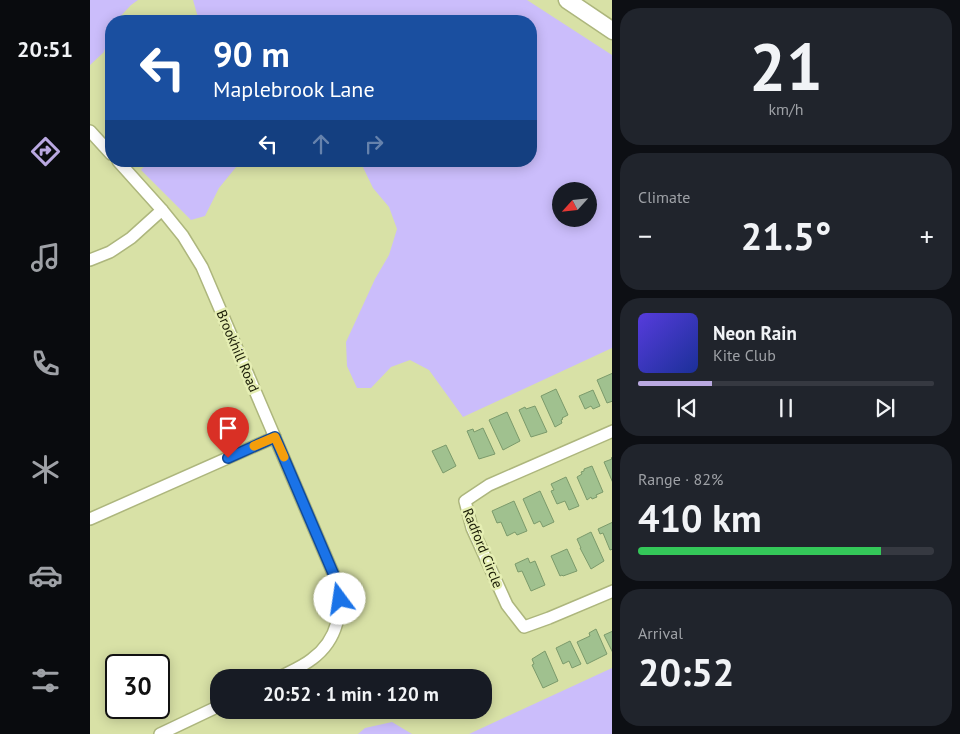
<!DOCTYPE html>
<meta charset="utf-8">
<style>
:root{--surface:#171b24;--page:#20242c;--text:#f1f3f6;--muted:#9ea1a6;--line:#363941;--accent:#b9a8e0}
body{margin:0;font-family:"PT Sans",sans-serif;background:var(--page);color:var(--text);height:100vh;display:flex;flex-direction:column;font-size:19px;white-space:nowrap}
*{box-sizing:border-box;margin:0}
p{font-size:16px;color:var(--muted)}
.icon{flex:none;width:28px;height:28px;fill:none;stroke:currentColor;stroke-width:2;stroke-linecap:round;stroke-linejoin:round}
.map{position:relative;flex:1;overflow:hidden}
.drawer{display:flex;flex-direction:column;gap:8px;padding:8px;background:#0d0f14;width:348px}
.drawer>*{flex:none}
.guide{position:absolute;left:15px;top:15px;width:432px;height:152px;border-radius:20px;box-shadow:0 2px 12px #0003;background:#1a4fa0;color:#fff;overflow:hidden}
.needle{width:32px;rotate:243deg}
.fabs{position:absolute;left:462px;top:182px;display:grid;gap:10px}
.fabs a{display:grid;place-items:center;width:45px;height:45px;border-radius:50%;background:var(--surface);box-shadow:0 2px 12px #0003;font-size:25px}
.speed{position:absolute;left:15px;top:654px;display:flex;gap:10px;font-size:25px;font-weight:700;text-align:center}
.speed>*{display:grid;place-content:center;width:65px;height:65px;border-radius:50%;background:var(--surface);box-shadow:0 2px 12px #0003;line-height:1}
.speed .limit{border:2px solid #111;border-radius:8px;background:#fff;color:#111}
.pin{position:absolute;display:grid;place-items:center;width:42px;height:42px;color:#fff;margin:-51px -21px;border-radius:50% 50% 50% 0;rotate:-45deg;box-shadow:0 0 5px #0007}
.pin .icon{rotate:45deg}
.me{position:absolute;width:55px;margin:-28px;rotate:346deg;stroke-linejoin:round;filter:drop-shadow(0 0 4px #0008)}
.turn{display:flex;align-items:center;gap:18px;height:105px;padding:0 25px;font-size:22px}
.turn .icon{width:65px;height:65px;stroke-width:2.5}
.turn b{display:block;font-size:35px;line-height:42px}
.lanes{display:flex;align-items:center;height:48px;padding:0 25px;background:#0003;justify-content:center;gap:25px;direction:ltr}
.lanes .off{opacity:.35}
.big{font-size:38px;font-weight:700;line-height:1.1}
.drawer .card{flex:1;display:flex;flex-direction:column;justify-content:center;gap:8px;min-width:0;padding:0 18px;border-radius:20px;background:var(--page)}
.drawer .dial{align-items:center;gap:0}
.dial b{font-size:65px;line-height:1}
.song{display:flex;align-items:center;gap:15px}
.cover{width:60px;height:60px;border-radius:8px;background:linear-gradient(135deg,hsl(250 70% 55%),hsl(230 70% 35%))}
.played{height:5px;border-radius:2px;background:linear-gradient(90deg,var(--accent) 25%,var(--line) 25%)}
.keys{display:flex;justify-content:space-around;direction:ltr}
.heat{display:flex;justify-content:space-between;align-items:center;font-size:28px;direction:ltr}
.charge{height:8px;border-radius:4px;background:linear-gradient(90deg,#34c759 82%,var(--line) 0)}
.trip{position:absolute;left:120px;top:669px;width:282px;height:50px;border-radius:20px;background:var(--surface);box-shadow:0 2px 12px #0003;font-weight:700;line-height:50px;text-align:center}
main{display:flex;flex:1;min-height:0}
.tab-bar{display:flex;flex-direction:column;width:90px;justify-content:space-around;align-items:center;background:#090b0e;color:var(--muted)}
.tab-bar .icon{width:35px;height:35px}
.tab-bar .selected{color:var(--accent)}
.tab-bar b{font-size:22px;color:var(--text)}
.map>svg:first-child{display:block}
.green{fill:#cbbdfb;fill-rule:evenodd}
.building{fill:#a0c18f;stroke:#7b9a6b}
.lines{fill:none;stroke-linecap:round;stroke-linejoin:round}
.street-casing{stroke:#adb67d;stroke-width:14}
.secondary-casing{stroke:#adb67d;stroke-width:19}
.street{stroke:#fff;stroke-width:11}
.secondary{stroke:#fff;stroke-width:16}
.route-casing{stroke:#114b97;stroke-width:12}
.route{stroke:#1a73e8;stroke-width:9}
.slow{stroke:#f59e0b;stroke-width:9}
.labels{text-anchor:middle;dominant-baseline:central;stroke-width:5;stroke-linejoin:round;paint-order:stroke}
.street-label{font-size:14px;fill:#1a1c06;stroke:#e5eeb3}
</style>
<main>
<nav class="tab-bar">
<b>20:51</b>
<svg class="icon selected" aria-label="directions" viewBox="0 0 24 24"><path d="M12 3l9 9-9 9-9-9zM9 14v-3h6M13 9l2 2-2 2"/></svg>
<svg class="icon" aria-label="music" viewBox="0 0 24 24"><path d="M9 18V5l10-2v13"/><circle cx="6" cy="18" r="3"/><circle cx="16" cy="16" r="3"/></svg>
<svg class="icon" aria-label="phone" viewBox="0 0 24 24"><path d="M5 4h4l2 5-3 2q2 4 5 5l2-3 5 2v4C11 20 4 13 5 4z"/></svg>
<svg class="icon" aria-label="climate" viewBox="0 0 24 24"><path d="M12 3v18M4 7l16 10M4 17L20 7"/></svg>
<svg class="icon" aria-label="car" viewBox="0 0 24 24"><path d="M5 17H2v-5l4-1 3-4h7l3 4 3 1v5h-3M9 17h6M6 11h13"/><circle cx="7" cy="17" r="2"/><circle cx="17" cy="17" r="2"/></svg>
<svg class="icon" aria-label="filters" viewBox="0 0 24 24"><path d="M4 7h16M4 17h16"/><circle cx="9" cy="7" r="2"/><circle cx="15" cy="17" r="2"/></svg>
</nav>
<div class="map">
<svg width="523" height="734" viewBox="0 0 523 734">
<rect width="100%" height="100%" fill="#d8e1a6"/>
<!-- green -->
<g class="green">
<polygon points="0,0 48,0 41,5 26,21 21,21 21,27 14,52 0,65"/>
<path d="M 103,0 L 437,0 L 522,55 L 522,348 L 373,417 L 339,370 L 320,360 L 301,367 L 281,388 L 267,388 L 257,366 L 256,342 L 285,279 L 299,255 L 307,229 L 299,207 L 283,188 L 270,161 L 441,161 L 441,21 L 109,21 ZM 499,191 L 499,219 L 471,219 L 471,191 Z"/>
<polygon points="59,161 151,161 129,188 115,216 101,220 51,170"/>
<polygon points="522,668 522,734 379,734"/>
<polygon points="302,722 322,734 268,734 275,728"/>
</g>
<!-- building -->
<g class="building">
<polygon points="523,373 523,401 517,403 507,380"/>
<polygon points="466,389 478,415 472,418 473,419 471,420 472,423 465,427 451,396"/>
<polygon points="503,390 510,406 503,409 501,406 495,409 489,396"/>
<polygon points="445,406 457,432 441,437 429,410 435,407 436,409"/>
<polygon points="417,412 430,441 413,450 399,420"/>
<polygon points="393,428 405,454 389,459 377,431 383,429 384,432"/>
<polygon points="356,445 366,466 353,473 342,451"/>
<polygon points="523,457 523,483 514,462 522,459 521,458"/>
<polygon points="502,466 513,492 506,495 507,497 502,499 501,497 497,500 487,477 492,474 491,472 494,471 494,469"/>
<polygon points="476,477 489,506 479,510 475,501 467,504 461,491 464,490 461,484"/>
<polygon points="450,491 464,522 453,527 450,521 444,524 433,499"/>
<polygon points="424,501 437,531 427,535 425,532 417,536 411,522 407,523 402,511"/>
<polygon points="523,522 523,549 520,550 513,533 510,534 508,529"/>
<polygon points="501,532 514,561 501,569 490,548 491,548 487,539"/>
<polygon points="477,549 487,571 473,576 472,575 470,576 461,556"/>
<polygon points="438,558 440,563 445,561 455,585 441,591 432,571 428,572 425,564"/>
<polygon points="506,629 517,654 497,664 487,642 500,636 499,633"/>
<polygon points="523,631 523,653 514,635"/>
<polygon points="480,641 491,664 482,668 479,661 473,664 466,648"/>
<polygon points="455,651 468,681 453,688 442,665 444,664 442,659"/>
</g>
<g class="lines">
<!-- street casing -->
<g class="street-casing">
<g id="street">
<polyline points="0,131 21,154"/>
<path d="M 28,161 L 72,210 L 93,236 L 112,267 L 246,580 C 254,609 248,640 222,659 C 212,667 199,672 188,678"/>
<polyline points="0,260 20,252 41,238 72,210"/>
<polyline points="523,431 399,485 375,501 382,528 417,605 434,627 459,618 523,591"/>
<polyline points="0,519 185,437"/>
<polyline points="70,734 129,706"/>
</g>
</g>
<!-- secondary casing -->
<g class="secondary-casing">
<polyline id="secondary" points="477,0 523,31"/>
</g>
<!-- street -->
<use href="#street" class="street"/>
<!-- secondary -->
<use href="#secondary" class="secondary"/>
</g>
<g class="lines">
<!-- route casing -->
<g class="route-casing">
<polyline id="route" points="138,458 185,437 246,580 250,599"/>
</g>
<!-- route -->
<use href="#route" class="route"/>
<!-- slow -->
<polyline class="slow" points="164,446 185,437 194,457"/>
</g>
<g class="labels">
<!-- street labels -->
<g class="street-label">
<text transform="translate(148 351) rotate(67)">Brookhill Road</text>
<text transform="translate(393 548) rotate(68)">Radford Circle</text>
</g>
</g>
</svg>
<div class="fabs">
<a><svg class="needle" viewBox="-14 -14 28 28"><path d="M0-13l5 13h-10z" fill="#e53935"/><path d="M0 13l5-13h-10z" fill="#9ea1a6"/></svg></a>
</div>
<div class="speed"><div class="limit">30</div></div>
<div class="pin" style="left:138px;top:458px;background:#d93025"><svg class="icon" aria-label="arrive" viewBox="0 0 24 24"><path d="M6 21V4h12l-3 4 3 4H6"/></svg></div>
<svg class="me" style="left:250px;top:599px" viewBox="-20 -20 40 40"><circle r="19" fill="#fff"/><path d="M0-13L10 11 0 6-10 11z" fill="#1a73e8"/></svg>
<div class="trip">20:52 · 1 min · 120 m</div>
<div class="guide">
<div class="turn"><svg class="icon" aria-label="left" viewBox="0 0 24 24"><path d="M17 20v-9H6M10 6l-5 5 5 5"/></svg><div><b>90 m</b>Maplebrook Lane</div></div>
<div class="lanes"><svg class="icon" aria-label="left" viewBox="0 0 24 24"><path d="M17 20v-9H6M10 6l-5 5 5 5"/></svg><svg class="icon off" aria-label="ahead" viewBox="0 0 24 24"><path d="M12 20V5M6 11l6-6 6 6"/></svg><svg class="icon off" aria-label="right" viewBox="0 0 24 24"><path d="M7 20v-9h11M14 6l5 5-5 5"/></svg></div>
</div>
</div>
<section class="drawer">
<div class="card dial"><b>21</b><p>km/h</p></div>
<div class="card"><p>Climate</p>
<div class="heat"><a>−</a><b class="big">21.5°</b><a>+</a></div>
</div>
<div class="card">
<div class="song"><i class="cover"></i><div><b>Neon Rain</b><p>Kite Club</p></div></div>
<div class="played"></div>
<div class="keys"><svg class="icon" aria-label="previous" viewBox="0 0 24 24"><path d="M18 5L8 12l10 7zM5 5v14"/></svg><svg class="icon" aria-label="pause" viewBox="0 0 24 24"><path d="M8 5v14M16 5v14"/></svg><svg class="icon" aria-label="next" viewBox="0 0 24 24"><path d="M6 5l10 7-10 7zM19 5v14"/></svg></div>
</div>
<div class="card"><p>Range · 82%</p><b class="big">410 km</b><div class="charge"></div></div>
<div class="card"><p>Arrival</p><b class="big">20:52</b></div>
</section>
</main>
